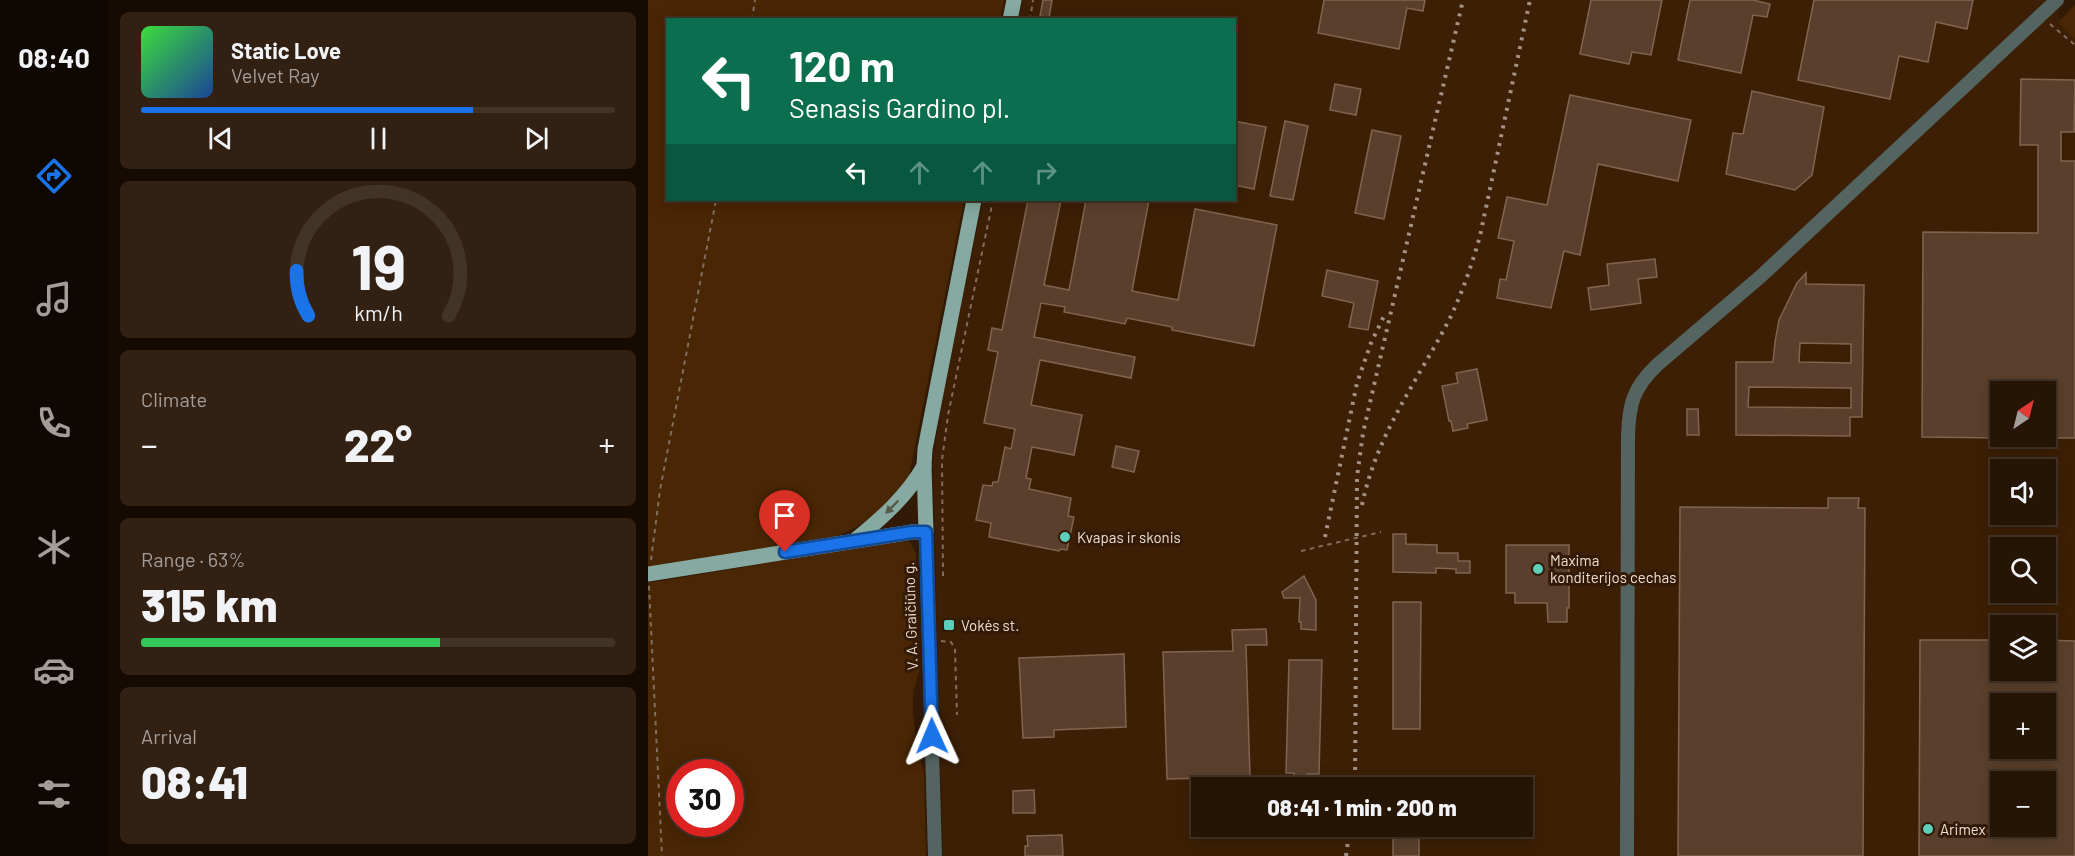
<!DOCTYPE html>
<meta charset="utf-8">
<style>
:root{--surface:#261405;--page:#322113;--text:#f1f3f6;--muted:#a49e9a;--line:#423327;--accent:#1a73e8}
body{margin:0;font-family:Barlow,sans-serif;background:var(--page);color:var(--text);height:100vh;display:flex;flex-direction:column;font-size:22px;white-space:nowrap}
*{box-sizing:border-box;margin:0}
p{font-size:20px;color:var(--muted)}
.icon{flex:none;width:33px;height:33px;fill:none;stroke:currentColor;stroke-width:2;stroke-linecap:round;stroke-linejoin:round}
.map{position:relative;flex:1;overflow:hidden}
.side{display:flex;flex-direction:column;gap:12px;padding:12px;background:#150b03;width:540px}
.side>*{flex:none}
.guide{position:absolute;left:18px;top:18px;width:570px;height:183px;border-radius:0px;box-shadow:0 3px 15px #0003,0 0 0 2px var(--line);background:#0b6e4f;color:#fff;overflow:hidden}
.needle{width:39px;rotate:35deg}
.controls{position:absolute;left:1342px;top:381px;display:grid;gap:12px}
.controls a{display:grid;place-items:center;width:66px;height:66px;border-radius:0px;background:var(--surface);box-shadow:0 3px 15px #0003,0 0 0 2px var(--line);font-size:30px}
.speed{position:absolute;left:18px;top:759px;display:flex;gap:12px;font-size:30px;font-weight:700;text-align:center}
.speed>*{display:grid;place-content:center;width:78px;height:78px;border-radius:50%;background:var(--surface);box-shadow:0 3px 15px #0003,0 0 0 2px var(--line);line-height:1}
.speed .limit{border:9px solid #d22;background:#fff;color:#111}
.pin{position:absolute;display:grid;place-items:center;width:51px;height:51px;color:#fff;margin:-62px -26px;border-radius:50% 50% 50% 0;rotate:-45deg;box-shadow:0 0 6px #0007}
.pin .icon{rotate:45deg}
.me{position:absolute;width:66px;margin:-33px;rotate:359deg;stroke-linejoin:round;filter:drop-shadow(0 0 4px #0008)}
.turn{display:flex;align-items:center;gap:21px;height:126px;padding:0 24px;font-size:27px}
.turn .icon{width:78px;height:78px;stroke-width:2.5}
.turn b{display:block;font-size:42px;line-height:51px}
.lanes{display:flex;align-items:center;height:57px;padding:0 24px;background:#0003;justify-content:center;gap:30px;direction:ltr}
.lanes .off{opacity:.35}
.big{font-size:45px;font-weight:800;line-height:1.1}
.side .tile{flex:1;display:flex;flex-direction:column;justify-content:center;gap:9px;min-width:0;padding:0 21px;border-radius:9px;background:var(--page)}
.side .dial{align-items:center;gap:0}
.dial svg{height:156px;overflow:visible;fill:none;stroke:var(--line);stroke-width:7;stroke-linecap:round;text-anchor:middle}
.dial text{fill:var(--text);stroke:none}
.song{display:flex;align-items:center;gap:18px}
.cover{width:72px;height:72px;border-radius:9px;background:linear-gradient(135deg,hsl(120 70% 55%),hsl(220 70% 35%))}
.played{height:6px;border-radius:3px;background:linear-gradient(90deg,var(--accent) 70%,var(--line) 70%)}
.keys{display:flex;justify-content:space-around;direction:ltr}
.heat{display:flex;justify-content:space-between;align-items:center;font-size:33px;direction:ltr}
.charge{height:9px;border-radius:4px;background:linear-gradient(90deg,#34c759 63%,var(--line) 0)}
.trip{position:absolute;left:543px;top:777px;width:342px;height:60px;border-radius:0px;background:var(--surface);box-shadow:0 3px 15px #0003,0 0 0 2px var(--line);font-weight:800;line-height:60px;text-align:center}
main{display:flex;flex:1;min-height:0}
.dock{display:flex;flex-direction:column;width:108px;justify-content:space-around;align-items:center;background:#0f0802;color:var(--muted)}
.dock .icon{width:42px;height:42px}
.dock .selected{color:var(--accent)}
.dock b{font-size:27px;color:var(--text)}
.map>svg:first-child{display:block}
.built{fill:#3c1f05;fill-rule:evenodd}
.green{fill:#492604;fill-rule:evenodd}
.building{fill:#5a402c;stroke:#80644f;stroke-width:1.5;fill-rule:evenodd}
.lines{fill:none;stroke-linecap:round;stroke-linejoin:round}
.path{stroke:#826e5e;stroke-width:2;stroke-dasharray:4.5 4.5;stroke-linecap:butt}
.minor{stroke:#546561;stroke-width:14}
.major{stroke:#86aaa1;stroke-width:15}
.rail{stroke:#a59283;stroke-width:4;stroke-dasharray:3 6;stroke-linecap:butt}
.oneway{fill:#585b4c}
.route-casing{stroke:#114b97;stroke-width:15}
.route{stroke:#1a73e8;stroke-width:10}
.poi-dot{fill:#5dceb9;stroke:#321a07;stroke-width:2}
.labels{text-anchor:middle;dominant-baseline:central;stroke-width:6;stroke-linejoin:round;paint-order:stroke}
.poi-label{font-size:15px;fill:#edddd1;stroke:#321a07;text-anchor:start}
.street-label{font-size:15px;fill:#edddd1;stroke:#321a07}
</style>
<main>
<nav class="dock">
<b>08:40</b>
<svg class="icon selected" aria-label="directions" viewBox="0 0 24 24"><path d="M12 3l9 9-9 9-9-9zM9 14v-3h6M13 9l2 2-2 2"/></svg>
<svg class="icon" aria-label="music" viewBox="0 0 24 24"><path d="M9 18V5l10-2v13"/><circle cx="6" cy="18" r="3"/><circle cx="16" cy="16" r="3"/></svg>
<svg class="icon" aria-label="phone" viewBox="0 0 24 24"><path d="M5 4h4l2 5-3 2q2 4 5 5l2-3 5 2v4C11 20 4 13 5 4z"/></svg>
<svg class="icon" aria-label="climate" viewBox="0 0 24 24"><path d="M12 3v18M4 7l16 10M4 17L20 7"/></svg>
<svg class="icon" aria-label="car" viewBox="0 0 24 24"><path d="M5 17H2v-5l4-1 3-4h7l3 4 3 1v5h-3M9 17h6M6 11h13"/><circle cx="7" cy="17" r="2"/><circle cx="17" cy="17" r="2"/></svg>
<svg class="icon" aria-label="filters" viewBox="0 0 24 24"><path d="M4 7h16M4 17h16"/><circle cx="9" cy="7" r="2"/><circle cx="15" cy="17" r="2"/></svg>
</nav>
<section class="side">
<div class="tile">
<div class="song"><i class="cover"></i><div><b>Static Love</b><p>Velvet Ray</p></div></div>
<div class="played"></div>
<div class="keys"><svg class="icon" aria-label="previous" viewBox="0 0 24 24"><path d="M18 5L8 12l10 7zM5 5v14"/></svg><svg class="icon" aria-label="pause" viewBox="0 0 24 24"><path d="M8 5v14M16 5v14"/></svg><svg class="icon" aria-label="next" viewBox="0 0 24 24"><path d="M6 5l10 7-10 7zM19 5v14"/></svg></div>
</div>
<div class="tile dial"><svg viewBox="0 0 100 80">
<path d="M14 69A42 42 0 1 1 86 69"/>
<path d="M14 69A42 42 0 0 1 8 46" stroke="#1a73e8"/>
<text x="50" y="56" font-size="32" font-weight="700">19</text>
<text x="50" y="72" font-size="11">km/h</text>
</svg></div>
<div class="tile"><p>Climate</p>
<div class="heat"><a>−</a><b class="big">22°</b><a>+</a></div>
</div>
<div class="tile"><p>Range · 63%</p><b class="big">315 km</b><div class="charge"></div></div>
<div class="tile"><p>Arrival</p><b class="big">08:41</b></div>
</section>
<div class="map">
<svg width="1427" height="856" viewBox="0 0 1427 856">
<rect width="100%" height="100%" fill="#321a07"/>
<!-- built -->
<path class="built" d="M 375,0 L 1413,0 L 1410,22 L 1427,39 L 1427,856 L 295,856 L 285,464 L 293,402 L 335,200 L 586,200 L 586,20 L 371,19 ZM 1353,392 L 1398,392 L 1398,436 L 1353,436 ZM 1353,470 L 1398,470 L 1398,514 L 1353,514 ZM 1353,548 L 1398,548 L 1398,592 L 1353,592 ZM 1353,626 L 1398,626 L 1398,670 L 1353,670 ZM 1353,704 L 1398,704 L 1398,748 L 1353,748 ZM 1353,782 L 1398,782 L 1398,826 L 1353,826 ZM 554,788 L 874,788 L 874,826 L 554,826 Z"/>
<!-- green -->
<g class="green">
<path d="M 0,0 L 356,0 L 352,19 L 20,20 L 20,200 L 316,200 L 261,476 C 244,503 216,526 187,537 L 0,567 Z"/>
<polygon points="1427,5 1427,39 1410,22"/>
<path d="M 253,541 L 262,542 L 268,553 L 272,669 L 265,692 L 265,714 L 269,746 L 276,772 L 278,856 L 0,856 L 0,583 ZM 32,772 L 82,772 L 82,824 L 32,824 Z"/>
</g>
<!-- building -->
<g class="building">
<polygon points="395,0 404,0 401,18 392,16"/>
<polygon points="676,0 777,0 775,11 759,8 751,49 670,33"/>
<polygon points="943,0 1014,0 1003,55 984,52 981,64 932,54"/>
<polygon points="1042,0 1105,0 1122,4 1119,17 1105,15 1093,73 1030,60"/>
<polygon points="1166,0 1325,0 1319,29 1288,22 1280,62 1251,56 1242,99 1150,80"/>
<polygon points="1373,79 1427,80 1426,132 1413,132 1413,161 1427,161 1427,438 1398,438 1398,392 1353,392 1353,438 1274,437 1275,232 1390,233 1390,145 1372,145"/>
<polygon points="687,84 713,89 708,115 682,110"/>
<polygon points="1104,91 1176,107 1164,175 1147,190 1078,174 1085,133 1095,134"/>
<polygon points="922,95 1043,120 1030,181 950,164 932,255 916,251 903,308 849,298 852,279 858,280 866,241 850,238 859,197 899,205"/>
<polygon points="586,121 618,127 606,189 586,185"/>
<polygon points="637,121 660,126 645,200 622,196"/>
<polygon points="724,130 753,136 736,219 707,213"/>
<polygon points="380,200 413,200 396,285 421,290 438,200 501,200 484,291 530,300 547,209 629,225 606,346 524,330 524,327 479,318 477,324 416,312 417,307 393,303 386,337 487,357 483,378 392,360 383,405 434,415 426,455 384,447 378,478 383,479 381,489 423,498 420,516 426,517 419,550 412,549 411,551 341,537 343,523 328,520 335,485 344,486 345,482 350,482 357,447 363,449 367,429 336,423 350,352 340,350 344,328 354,330"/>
<polygon points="1007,259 1009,277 990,279 993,303 943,310 940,288 961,285 959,264"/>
<polygon points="679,270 730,281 720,330 701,327 706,303 674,296"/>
<path d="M 1158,273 L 1158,284 L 1216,285 L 1214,417 L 1202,417 L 1202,436 L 1088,435 L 1088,362 L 1125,362 L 1127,342 L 1131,320 L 1149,283 ZM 1152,343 L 1203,344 L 1203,363 L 1151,362 ZM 1101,387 L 1203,388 L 1203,408 L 1100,407 Z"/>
<polygon points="829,369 839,420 819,424 820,428 805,431 803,421 801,421 794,386 810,383 808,373"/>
<polygon points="1039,409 1050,409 1051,435 1039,435"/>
<polygon points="468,446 491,451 486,472 464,467"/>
<polygon points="1180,498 1211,498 1210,508 1217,508 1215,856 1030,856 1032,507 1180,508"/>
<polygon points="745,534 758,534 758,544 789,545 789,553 810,553 810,561 822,561 822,573 808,573 808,569 788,568 788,573 745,572"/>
<polygon points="858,545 921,545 921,608 919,608 919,622 900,622 899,603 867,603 867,593 858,593"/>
<polygon points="656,576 668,600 668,630 653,629 653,622 651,622 652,598 636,598 634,592"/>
<polygon points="745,602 773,602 772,729 745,729"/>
<polygon points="618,629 619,645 598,645 602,777 519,779 515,652 585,651 584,630"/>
<path d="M 1272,640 L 1353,640 L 1353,670 L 1398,670 L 1398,640 L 1427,641 L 1427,856 L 1271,856 ZM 1353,704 L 1398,704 L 1398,748 L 1353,748 ZM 1353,782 L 1398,782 L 1398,826 L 1353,826 Z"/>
<polygon points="476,654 478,727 406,730 406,737 375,738 371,658"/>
<polygon points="641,660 674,660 671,774 659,774 659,780 646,780 646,773 638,773"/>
<polygon points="386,790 387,813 365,813 365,791"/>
<rect x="745" y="826" width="26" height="30"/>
<polygon points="414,835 415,856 377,856 377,846 380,846 379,836"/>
</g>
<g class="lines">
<!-- path -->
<g class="path">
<polyline points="104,20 107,0"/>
<polyline points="382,20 385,0"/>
<polyline points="1402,24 1427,45"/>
<polyline points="653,551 733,532"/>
<polyline points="3,560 12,490 68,200"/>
<polyline points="295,576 294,460 300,415 345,200"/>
<polyline points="1,586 14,856"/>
<polyline points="293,641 303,642 307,649 309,715"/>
</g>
<!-- minor -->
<g class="minor">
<polyline points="278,532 287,856"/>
<path d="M 979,856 L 980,436 C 981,404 985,388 1009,365 L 1112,277 L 1409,0"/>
</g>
<!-- major -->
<g class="major">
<polyline points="362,20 366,0"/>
<path d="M 207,540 C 233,519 259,496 276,466"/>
<polyline points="0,574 264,532 278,532 276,466 277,449 326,200"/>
</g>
<!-- rail -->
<g class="rail">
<path d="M 714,505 C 729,433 769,382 802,318 C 815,291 824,264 832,236 L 882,0"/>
<polyline points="677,537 709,383 723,343 736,316"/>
<polyline points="707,788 709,477 715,433 815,0"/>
<polyline points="698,856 702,826"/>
</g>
</g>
<!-- one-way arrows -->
<defs><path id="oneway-solid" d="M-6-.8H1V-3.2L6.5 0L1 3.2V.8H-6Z" transform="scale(1.5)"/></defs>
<use class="oneway" href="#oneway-solid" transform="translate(244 507) rotate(135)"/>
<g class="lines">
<!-- route casing -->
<g class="route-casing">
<polyline id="route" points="137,552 264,532 278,532 284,736"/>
</g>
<!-- route -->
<use href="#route" class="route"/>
</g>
<!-- markers -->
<g class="poi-dot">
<circle cx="417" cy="537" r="6"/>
<circle cx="890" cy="569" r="6"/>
<rect x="295" y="619" width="12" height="12" rx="3"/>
<circle cx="1280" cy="829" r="6"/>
</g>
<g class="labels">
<!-- poi labels -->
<g class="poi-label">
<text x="429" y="537">Kvapas ir skonis</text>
<text x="902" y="560">Maxima<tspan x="902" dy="17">konditerijos cechas</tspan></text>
<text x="313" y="625">Vokės st.</text>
<text x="1292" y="829">Arimex</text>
</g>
<!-- street labels -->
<g class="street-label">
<text transform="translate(262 616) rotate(-92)">V. A. Graičiūno g.</text>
</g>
</g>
</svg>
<div class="controls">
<a><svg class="needle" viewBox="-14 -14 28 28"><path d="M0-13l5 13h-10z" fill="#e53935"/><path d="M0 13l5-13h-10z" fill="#a49e9a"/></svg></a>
<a><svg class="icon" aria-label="sound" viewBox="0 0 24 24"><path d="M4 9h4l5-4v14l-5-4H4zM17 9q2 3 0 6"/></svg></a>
<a><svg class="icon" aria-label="search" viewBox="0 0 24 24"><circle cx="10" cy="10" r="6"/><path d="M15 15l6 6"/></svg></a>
<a><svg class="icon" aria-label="layers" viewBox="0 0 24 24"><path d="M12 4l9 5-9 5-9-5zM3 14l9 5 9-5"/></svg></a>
<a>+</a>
<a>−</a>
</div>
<div class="speed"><div class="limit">30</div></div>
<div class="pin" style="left:137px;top:552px;background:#d93025"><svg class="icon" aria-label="arrive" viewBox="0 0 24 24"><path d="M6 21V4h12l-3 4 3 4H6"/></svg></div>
<svg class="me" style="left:284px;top:736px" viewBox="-20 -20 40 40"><path d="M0-17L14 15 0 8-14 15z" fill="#1a73e8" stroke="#fff" stroke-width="4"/></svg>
<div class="trip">08:41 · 1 min · 200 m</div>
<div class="guide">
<div class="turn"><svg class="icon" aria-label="left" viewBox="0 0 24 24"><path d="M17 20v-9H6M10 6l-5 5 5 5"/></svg><div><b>120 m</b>Senasis Gardino pl.</div></div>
<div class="lanes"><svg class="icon" aria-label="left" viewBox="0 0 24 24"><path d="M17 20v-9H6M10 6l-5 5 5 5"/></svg><svg class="icon off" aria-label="ahead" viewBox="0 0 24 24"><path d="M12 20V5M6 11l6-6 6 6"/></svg><svg class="icon off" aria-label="ahead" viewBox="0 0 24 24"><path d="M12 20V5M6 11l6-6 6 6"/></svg><svg class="icon off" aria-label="right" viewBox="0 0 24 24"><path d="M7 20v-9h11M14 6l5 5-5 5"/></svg></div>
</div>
</div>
</main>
